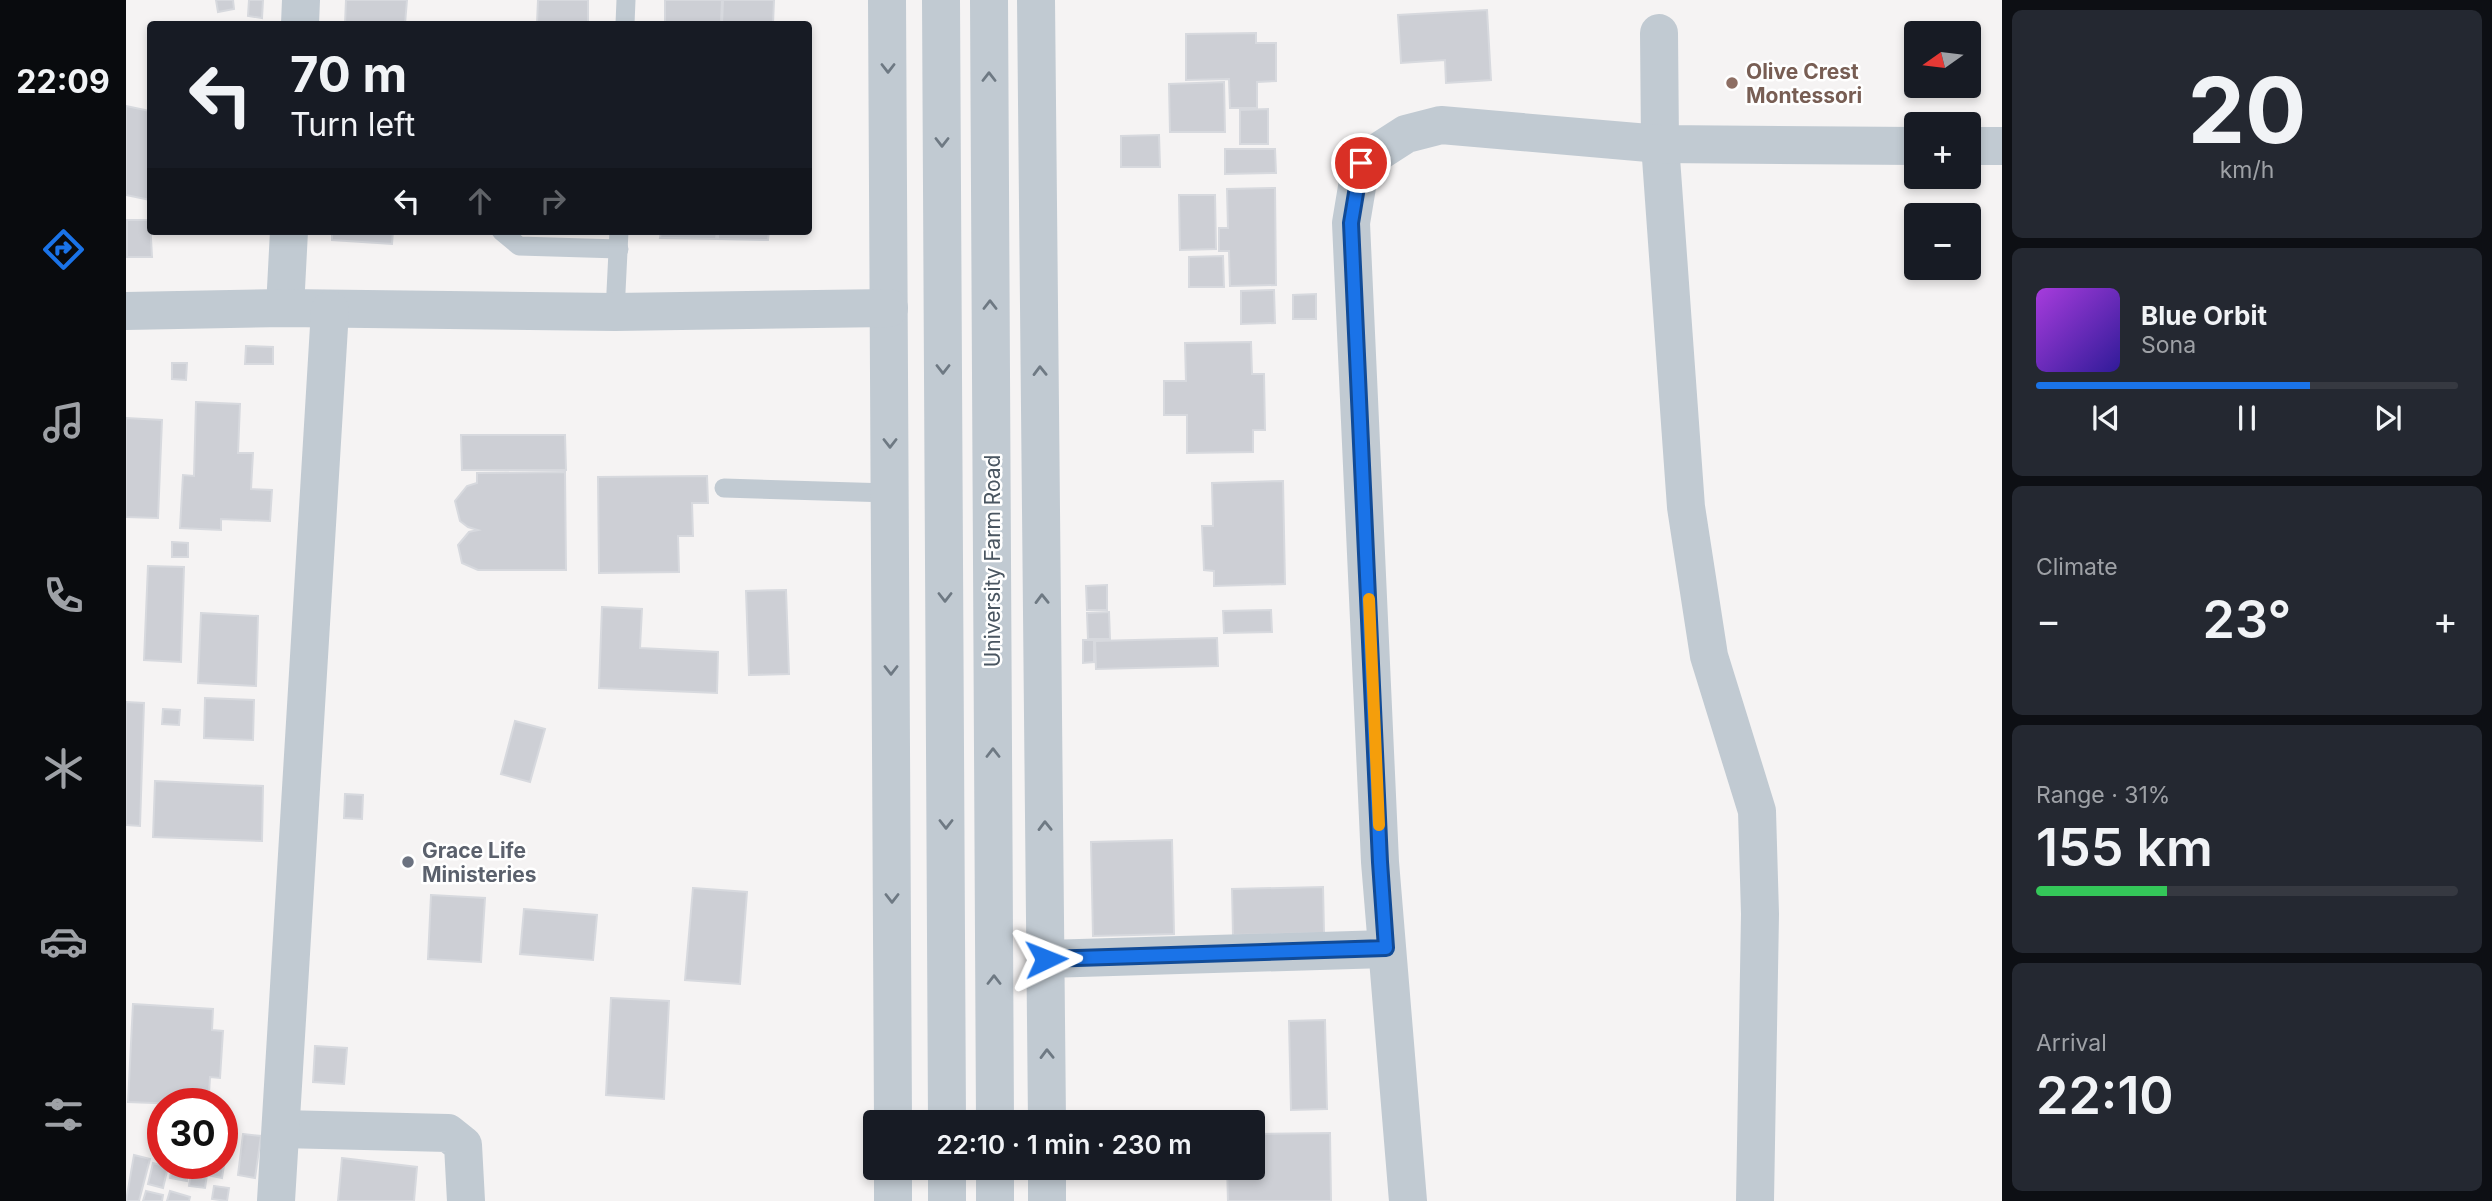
<!DOCTYPE html>
<meta charset="utf-8">
<style>
:root{--surface:#171b24;--page:#242831;--text:#f1f3f6;--muted:#9ea1a6;--line:#363941;--accent:#1a73e8}
body{margin:0;font-family:Inter,sans-serif;background:var(--page);color:var(--text);height:100vh;display:flex;flex-direction:column;font-size:26px;white-space:nowrap}
*{box-sizing:border-box;margin:0}
p{font-size:23px;color:var(--muted)}
.icon{flex:none;width:38px;height:38px;fill:none;stroke:currentColor;stroke-width:2;stroke-linecap:round;stroke-linejoin:round}
.map{position:relative;flex:1;overflow:hidden}
.details{display:flex;flex-direction:column;gap:10px;padding:10px;background:#0d0f14;width:490px}
.details>*{flex:none}
.banner{position:absolute;left:21px;top:21px;width:665px;height:214px;border-radius:7px;box-shadow:0 4px 10px #0003;background:#171b24;color:var(--text);overflow:hidden}
.needle{width:46px;rotate:256deg}
.controls{position:absolute;left:1778px;top:21px;display:grid;gap:14px}
.controls a{display:grid;place-items:center;width:77px;height:77px;border-radius:7px;background:var(--surface);box-shadow:0 4px 10px #0003;font-size:35px}
.speed{position:absolute;left:21px;top:1088px;display:flex;gap:14px;font-size:35px;font-weight:700;text-align:center}
.speed>*{display:grid;place-content:center;width:91px;height:91px;border-radius:50%;background:var(--surface);box-shadow:0 4px 10px #0003;line-height:1}
.speed .limit{border:10px solid #d22;background:#fff;color:#111}
.pin{position:absolute;display:grid;place-items:center;width:60px;height:60px;color:#fff;margin:-30px;border:4px solid #fff;border-radius:50%;box-shadow:0 2px 7px #0007}
.me{position:absolute;width:77px;margin:-38px;rotate:88deg;stroke-linejoin:round;filter:drop-shadow(0 0 5px #0008)}
.turn{display:flex;align-items:center;gap:24px;height:147px;padding:0 28px;font-size:32px}
.turn .icon{width:91px;height:91px;stroke-width:2.5}
.turn b{display:block;font-size:49px;line-height:60px}
.lanes{display:flex;align-items:center;height:66px;padding:0 28px;background:#0003;justify-content:center;gap:35px;direction:ltr}
.lanes .off{opacity:.35}
.big{font-size:52px;font-weight:600;line-height:1.1}
.details .card{flex:1;display:flex;flex-direction:column;justify-content:center;gap:10px;min-width:0;padding:0 24px;border-radius:10px;background:var(--page)}
.details .dial{align-items:center;gap:0}
.dial b{font-size:91px;line-height:1}
.song{display:flex;align-items:center;gap:21px}
.cover{width:84px;height:84px;border-radius:10px;background:linear-gradient(135deg,hsl(280 70% 55%),hsl(250 70% 35%))}
.played{height:7px;border-radius:4px;background:linear-gradient(90deg,var(--accent) 65%,var(--line) 65%)}
.keys{display:flex;justify-content:space-around;direction:ltr}
.heat{display:flex;justify-content:space-between;align-items:center;font-size:38px;direction:ltr}
.charge{height:10px;border-radius:5px;background:linear-gradient(90deg,#34c759 31%,var(--line) 0)}
.trip{position:absolute;left:737px;top:1110px;width:402px;height:70px;border-radius:7px;background:var(--surface);box-shadow:0 4px 10px #0003;font-weight:600;line-height:70px;text-align:center}
main{display:flex;flex:1;min-height:0}
.tab-bar{display:flex;flex-direction:column;width:126px;justify-content:space-around;align-items:center;background:#090b0e;color:var(--muted)}
.tab-bar .icon{width:49px;height:49px}
.tab-bar .selected{color:var(--accent)}
.tab-bar b{font-size:32px;color:var(--text)}
.map>svg:first-child{display:block}
.building{fill:#cdcfd5;stroke:#d7d9de;stroke-width:2}
.lines{fill:none;stroke-linecap:round;stroke-linejoin:round}
.service{stroke:#c1cad2;stroke-width:19}
.minor{stroke:#c1cad2;stroke-width:38}
.tertiary{stroke:#c1cad2;stroke-width:38}
.oneway{stroke:#6e7983}
.route-casing{stroke:#114b97;stroke-width:18}
.route{stroke:#1a73e8;stroke-width:12}
.slow{stroke:#f59e0b;stroke-width:12}
.education-dot{fill:#8d6e63;stroke:#fff;stroke-width:2.5}
.worship-dot{fill:#6b7280;stroke:#fff;stroke-width:2.5}
.labels{text-anchor:middle;dominant-baseline:central;stroke-width:5;stroke-linejoin:round;paint-order:stroke}
.education-label{font-size:21px;font-weight:bold;fill:#785e54;stroke:#fff;text-anchor:start}
.street-label{font-size:21px;fill:#4a5661;stroke:#fff}
.worship-label{font-size:21px;font-weight:bold;fill:#5b616d;stroke:#fff;text-anchor:start}
</style>
<main>
<nav class="tab-bar">
<b>22:09</b>
<svg class="icon selected" aria-label="directions" viewBox="0 0 24 24"><path d="M12 3l9 9-9 9-9-9zM9 14v-3h6M13 9l2 2-2 2"/></svg>
<svg class="icon" aria-label="music" viewBox="0 0 24 24"><path d="M9 18V5l10-2v13"/><circle cx="6" cy="18" r="3"/><circle cx="16" cy="16" r="3"/></svg>
<svg class="icon" aria-label="phone" viewBox="0 0 24 24"><path d="M5 4h4l2 5-3 2q2 4 5 5l2-3 5 2v4C11 20 4 13 5 4z"/></svg>
<svg class="icon" aria-label="climate" viewBox="0 0 24 24"><path d="M12 3v18M4 7l16 10M4 17L20 7"/></svg>
<svg class="icon" aria-label="car" viewBox="0 0 24 24"><path d="M5 17H2v-5l4-1 3-4h7l3 4 3 1v5h-3M9 17h6M6 11h13"/><circle cx="7" cy="17" r="2"/><circle cx="17" cy="17" r="2"/></svg>
<svg class="icon" aria-label="filters" viewBox="0 0 24 24"><path d="M4 7h16M4 17h16"/><circle cx="9" cy="7" r="2"/><circle cx="15" cy="17" r="2"/></svg>
</nav>
<div class="map">
<svg width="1876" height="1201" viewBox="0 0 1876 1201">
<rect width="100%" height="100%" fill="#f5f3f3"/>
<!-- building -->
<g class="building">
<polygon points="90,0 107,0 108,9 92,12"/>
<polygon points="123,0 137,0 136,18 122,16"/>
<polygon points="220,0 281,0 279,24 219,24"/>
<polygon points="412,0 462,0 462,24 411,24"/>
<polygon points="539,0 596,0 595,24 539,24"/>
<polygon points="597,0 648,0 647,24 596,24"/>
<polygon points="1361,10 1365,80 1320,83 1319,60 1275,63 1272,15"/>
<polygon points="1130,33 1130,43 1150,43 1150,81 1131,82 1131,108 1104,108 1103,79 1060,80 1060,34"/>
<polygon points="1098,82 1099,132 1044,132 1043,84"/>
<polygon points="0,106 24,111 24,200 0,195"/>
<polygon points="1142,109 1142,144 1114,144 1114,110"/>
<polygon points="1033,135 1034,167 995,167 995,136"/>
<polygon points="1099,149 1149,149 1150,173 1099,174"/>
<polygon points="1149,188 1150,285 1104,286 1103,251 1093,251 1093,228 1102,228 1101,189"/>
<polygon points="1053,195 1089,195 1090,249 1054,250"/>
<polygon points="1,220 24,220 26,257 1,257"/>
<polygon points="206,231 267,231 266,244 206,240"/>
<polygon points="535,231 591,231 590,239 534,238"/>
<polygon points="592,231 643,231 642,240 592,239"/>
<polygon points="1097,256 1098,287 1063,287 1063,257"/>
<polygon points="1148,290 1149,323 1115,324 1115,291"/>
<polygon points="1190,294 1190,319 1167,319 1167,295"/>
<polygon points="1125,342 1126,374 1138,374 1139,430 1127,430 1127,452 1061,453 1061,415 1038,415 1038,381 1060,381 1059,343"/>
<polygon points="120,346 147,347 147,364 119,364"/>
<polygon points="46,363 61,363 60,380 46,379"/>
<polygon points="70,402 114,404 112,453 127,453 125,489 146,490 144,521 95,519 95,530 54,528 57,475 68,476"/>
<polygon points="0,418 36,420 32,518 0,517"/>
<polygon points="335,435 439,435 440,470 336,470"/>
<polygon points="439,472 440,570 352,570 336,563 332,545 343,532 352,530 342,527 334,521 329,501 341,486 351,483 351,473"/>
<polygon points="581,476 582,503 566,503 567,536 552,536 553,572 473,573 472,477"/>
<polygon points="1157,481 1159,584 1088,586 1088,571 1078,570 1076,526 1087,526 1086,483"/>
<polygon points="46,542 62,543 62,557 46,557"/>
<polygon points="22,566 58,567 55,662 18,660"/>
<polygon points="981,585 981,610 961,610 960,586"/>
<polygon points="660,590 663,674 623,675 620,591"/>
<polygon points="476,607 516,609 514,648 592,652 591,693 473,688"/>
<polygon points="1145,610 1146,632 1098,633 1097,611"/>
<polygon points="983,612 984,639 962,639 961,613"/>
<polygon points="75,613 132,616 130,686 72,683"/>
<polygon points="1091,638 1092,666 970,669 969,641"/>
<polygon points="957,640 968,640 968,662 957,663"/>
<polygon points="79,698 128,700 127,740 78,738"/>
<polygon points="0,702 18,703 14,826 0,825"/>
<polygon points="37,709 54,710 53,725 36,724"/>
<polygon points="389,721 419,729 404,782 375,774"/>
<polygon points="29,781 137,786 136,841 27,837"/>
<polygon points="219,794 237,795 236,819 218,818"/>
<polygon points="1046,840 1048,934 967,936 965,842"/>
<polygon points="1197,887 1198,933 1107,935 1106,889"/>
<polygon points="567,888 621,892 614,984 559,980"/>
<polygon points="305,895 359,898 355,962 302,959"/>
<polygon points="398,909 471,915 467,960 394,954"/>
<polygon points="485,998 543,1001 538,1099 480,1095"/>
<polygon points="7,1004 87,1009 86,1030 97,1031 94,1078 84,1077 83,1094 54,1092 54,1104 2,1102"/>
<polygon points="1199,1020 1201,1109 1165,1110 1163,1021"/>
<polygon points="189,1046 221,1048 218,1084 187,1082"/>
<polygon points="1204,1133 1205,1201 1102,1201 1101,1167 1127,1167 1127,1134"/>
<polygon points="117,1134 135,1136 129,1178 112,1175"/>
<polygon points="8,1155 24,1159 13,1201 0,1201"/>
<polygon points="216,1158 291,1167 288,1201 212,1201"/>
<polygon points="96,1159 99,1159 96,1178 81,1175 79,1188 63,1186 66,1164 96,1164"/>
<polygon points="27,1163 42,1167 37,1188 22,1184"/>
<polygon points="46,1164 63,1164 61,1181 44,1178"/>
<polygon points="88,1186 103,1188 101,1201 86,1199"/>
<polygon points="20,1191 37,1195 36,1201 17,1201"/>
<polygon points="44,1191 64,1197 63,1201 41,1201"/>
</g>
<g class="lines">
<!-- service -->
<g class="service">
<polyline points="499,24 500,0"/>
<polyline points="375,231 393,246 493,249"/>
<polyline points="489,312 493,231"/>
<polyline points="598,488 764,493"/>
</g>
<!-- minor -->
<g class="minor">
<polyline points="761,0 767,1122"/>
<polyline points="910,0 921,1122"/>
<polyline points="174,24 175,0"/>
<polyline points="1533,33 1534,144 1560,507 1583,656 1631,811 1634,914 1629,1201"/>
<polyline points="1843,146 1876,146"/>
<polyline points="159,308 163,231"/>
<polyline points="0,311 159,308 489,312 763,308"/>
<polyline points="920,959 1260,949"/>
<polyline points="155,1129 322,1133 337,1145 340,1201"/>
<polyline points="767,1167 767,1201"/>
<polyline points="150,1201 204,310"/>
<polyline points="921,1201 921,1167"/>
<polyline points="1282,1201 1254,862 1225,223 1235,163 1280,134 1315,125 1534,144 1790,146"/>
</g>
<!-- tertiary -->
<g class="tertiary">
<polyline points="815,0 821,1122"/>
<polyline points="863,0 869,1122"/>
<polyline points="821,1167 821,1201"/>
<polyline points="869,1167 869,1201"/>
</g>
</g>
<!-- one-way arrows -->
<defs><path id="oneway-chevron" d="M-2-3.5L2.5 0L-2 3.5" fill="none" stroke-width="1.6" stroke-linecap="round" stroke-linejoin="round" transform="scale(1.75)"/></defs>
<g class="oneway">
<use href="#oneway-chevron" transform="translate(762 68) rotate(90)"/>
<use href="#oneway-chevron" transform="translate(863 77) rotate(-90)"/>
<use href="#oneway-chevron" transform="translate(816 142) rotate(90)"/>
<use href="#oneway-chevron" transform="translate(864 305) rotate(-90)"/>
<use href="#oneway-chevron" transform="translate(817 369) rotate(90)"/>
<use href="#oneway-chevron" transform="translate(914 371) rotate(-91)"/>
<use href="#oneway-chevron" transform="translate(764 443) rotate(90)"/>
<use href="#oneway-chevron" transform="translate(819 597) rotate(90)"/>
<use href="#oneway-chevron" transform="translate(916 599) rotate(-91)"/>
<use href="#oneway-chevron" transform="translate(765 670) rotate(90)"/>
<use href="#oneway-chevron" transform="translate(867 753) rotate(-90)"/>
<use href="#oneway-chevron" transform="translate(820 824) rotate(90)"/>
<use href="#oneway-chevron" transform="translate(919 826) rotate(-91)"/>
<use href="#oneway-chevron" transform="translate(766 898) rotate(90)"/>
<use href="#oneway-chevron" transform="translate(868 980) rotate(-90)"/>
<use href="#oneway-chevron" transform="translate(921 1054) rotate(-91)"/>
</g>
<g class="lines">
<!-- route casing -->
<g class="route-casing">
<polyline id="route" points="920,959 1260,948 1254,862 1225,223 1235,163"/>
</g>
<!-- route -->
<use href="#route" class="route"/>
<!-- slow -->
<polyline class="slow" points="1243,599 1253,825"/>
</g>
<!-- markers -->
<circle class="education-dot" cx="1606" cy="83" r="7"/>
<circle class="worship-dot" cx="282" cy="862" r="7"/>
<g class="labels">
<!-- education labels -->
<g class="education-label">
<text x="1620" y="71">Olive Crest<tspan x="1620" dy="24">Montessori</tspan></text>
</g>
<!-- street labels -->
<g class="street-label">
<text transform="translate(866 561) rotate(-90)">University Farm Road</text>
</g>
<!-- worship labels -->
<g class="worship-label">
<text x="296" y="850">Grace Life<tspan x="296" dy="24">Ministeries</tspan></text>
</g>
</g>
</svg>
<div class="controls">
<a><svg class="needle" viewBox="-14 -14 28 28"><path d="M0-13l5 13h-10z" fill="#e53935"/><path d="M0 13l5-13h-10z" fill="#9ea1a6"/></svg></a>
<a>+</a>
<a>−</a>
</div>
<div class="speed"><div class="limit">30</div></div>
<div class="pin" style="left:1235px;top:163px;background:#d93025"><svg class="icon" aria-label="arrive" viewBox="0 0 24 24"><path d="M6 21V4h12l-3 4 3 4H6"/></svg></div>
<svg class="me" style="left:920px;top:959px" viewBox="-20 -20 40 40"><path d="M0-17L14 15 0 8-14 15z" fill="#1a73e8" stroke="#fff" stroke-width="4"/></svg>
<div class="trip">22:10 · 1 min · 230 m</div>
<div class="banner">
<div class="turn"><svg class="icon" aria-label="left" viewBox="0 0 24 24"><path d="M17 20v-9H6M10 6l-5 5 5 5"/></svg><div><b>70 m</b>Turn left</div></div>
<div class="lanes"><svg class="icon" aria-label="left" viewBox="0 0 24 24"><path d="M17 20v-9H6M10 6l-5 5 5 5"/></svg><svg class="icon off" aria-label="ahead" viewBox="0 0 24 24"><path d="M12 20V5M6 11l6-6 6 6"/></svg><svg class="icon off" aria-label="right" viewBox="0 0 24 24"><path d="M7 20v-9h11M14 6l5 5-5 5"/></svg></div>
</div>
</div>
<section class="details">
<div class="card dial"><b>20</b><p>km/h</p></div>
<div class="card">
<div class="song"><i class="cover"></i><div><b>Blue Orbit</b><p>Sona</p></div></div>
<div class="played"></div>
<div class="keys"><svg class="icon" aria-label="previous" viewBox="0 0 24 24"><path d="M18 5L8 12l10 7zM5 5v14"/></svg><svg class="icon" aria-label="pause" viewBox="0 0 24 24"><path d="M8 5v14M16 5v14"/></svg><svg class="icon" aria-label="next" viewBox="0 0 24 24"><path d="M6 5l10 7-10 7zM19 5v14"/></svg></div>
</div>
<div class="card"><p>Climate</p>
<div class="heat"><a>−</a><b class="big">23°</b><a>+</a></div>
</div>
<div class="card"><p>Range · 31%</p><b class="big">155 km</b><div class="charge"></div></div>
<div class="card"><p>Arrival</p><b class="big">22:10</b></div>
</section>
</main>
